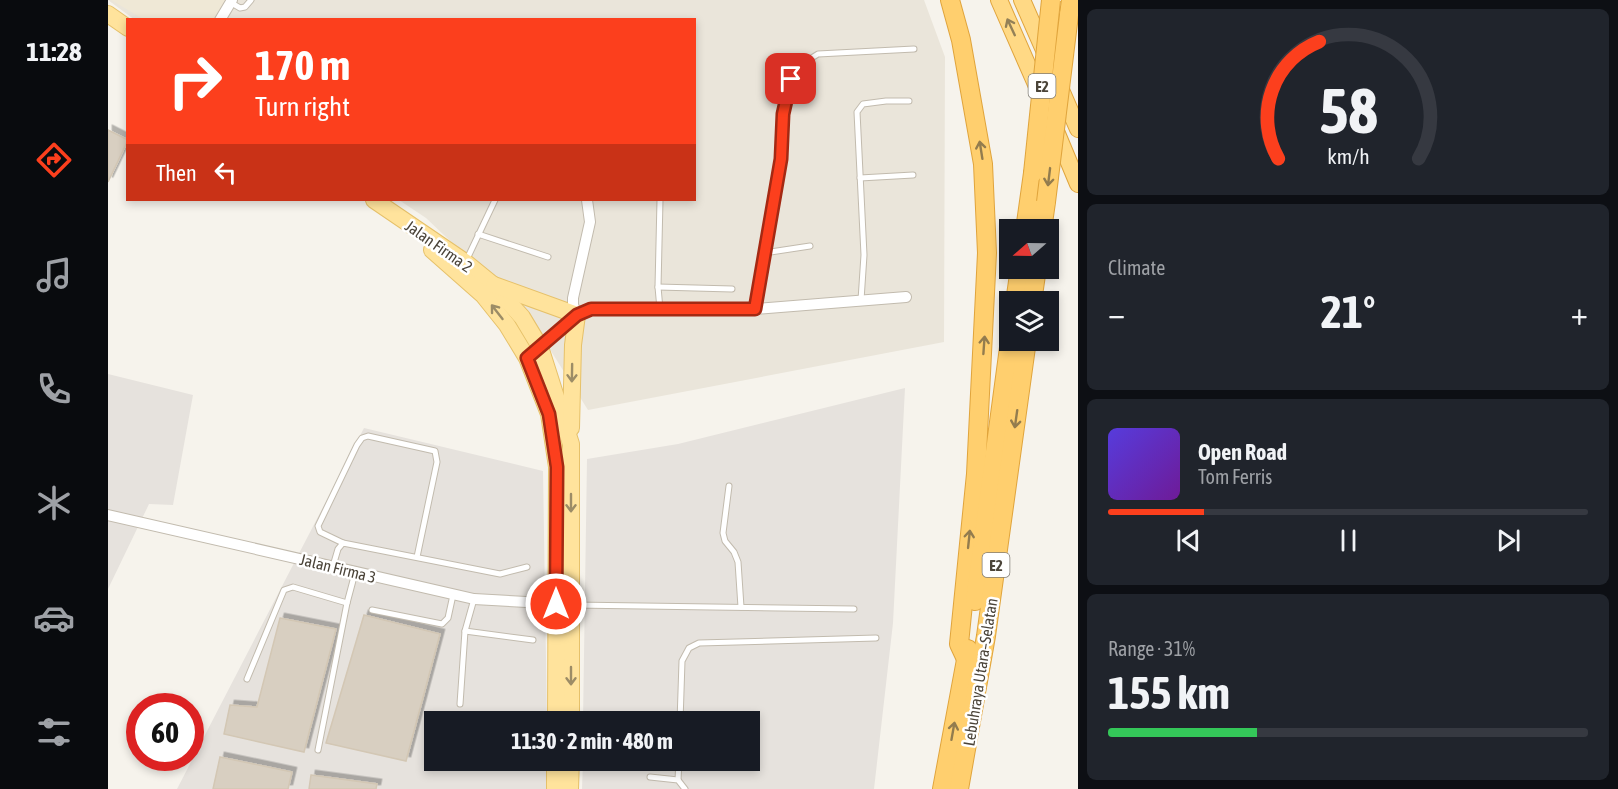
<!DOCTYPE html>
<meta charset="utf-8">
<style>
:root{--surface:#171b24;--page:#20242c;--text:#f1f3f6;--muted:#9ea1a6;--line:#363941;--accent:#fc3f1d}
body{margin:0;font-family:"Asap Condensed",sans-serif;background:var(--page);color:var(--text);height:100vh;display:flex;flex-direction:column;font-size:22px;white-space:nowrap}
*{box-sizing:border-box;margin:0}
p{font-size:20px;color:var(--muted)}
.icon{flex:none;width:33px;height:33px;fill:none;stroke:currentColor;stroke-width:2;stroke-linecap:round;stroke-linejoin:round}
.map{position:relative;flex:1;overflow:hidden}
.panel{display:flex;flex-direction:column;gap:9px;padding:9px;background:#0d0f14;width:540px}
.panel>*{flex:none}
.guide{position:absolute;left:18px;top:18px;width:570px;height:183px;border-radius:0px;box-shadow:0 3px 9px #0003;background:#fc3f1d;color:#fff;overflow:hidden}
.needle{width:39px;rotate:250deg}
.tools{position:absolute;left:891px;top:219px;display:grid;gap:12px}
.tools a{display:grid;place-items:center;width:60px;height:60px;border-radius:0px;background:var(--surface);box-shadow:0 3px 9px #0003;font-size:30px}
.speed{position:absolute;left:18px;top:693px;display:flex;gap:12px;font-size:30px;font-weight:700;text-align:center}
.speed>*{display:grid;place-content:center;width:78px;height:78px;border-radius:50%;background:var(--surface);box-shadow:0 3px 9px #0003;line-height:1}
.speed .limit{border:9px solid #d22;background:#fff;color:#111}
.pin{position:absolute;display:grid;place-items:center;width:51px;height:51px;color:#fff;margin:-26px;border-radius:12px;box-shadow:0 3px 9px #0006}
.me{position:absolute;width:66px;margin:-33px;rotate:0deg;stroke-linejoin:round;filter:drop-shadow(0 0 4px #0008)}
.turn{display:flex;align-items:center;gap:21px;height:126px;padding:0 30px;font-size:27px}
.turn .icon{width:78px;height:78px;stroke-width:2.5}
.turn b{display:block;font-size:42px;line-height:51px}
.then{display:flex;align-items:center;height:57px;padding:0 30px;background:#0003;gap:12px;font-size:22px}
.big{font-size:45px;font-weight:700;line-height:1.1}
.panel .widget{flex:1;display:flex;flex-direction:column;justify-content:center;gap:9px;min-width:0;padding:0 21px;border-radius:9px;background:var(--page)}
.panel .dial{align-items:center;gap:0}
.dial svg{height:156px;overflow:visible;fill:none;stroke:var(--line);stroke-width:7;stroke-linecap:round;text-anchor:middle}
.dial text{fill:var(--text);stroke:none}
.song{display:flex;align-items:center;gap:18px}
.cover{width:72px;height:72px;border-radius:9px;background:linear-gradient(135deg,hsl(250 70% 55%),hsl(280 70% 35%))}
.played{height:6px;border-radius:3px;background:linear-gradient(90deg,var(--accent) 20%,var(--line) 20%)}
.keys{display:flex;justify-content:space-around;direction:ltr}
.heat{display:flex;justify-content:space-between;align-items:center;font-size:33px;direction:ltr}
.charge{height:9px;border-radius:4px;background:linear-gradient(90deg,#34c759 31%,var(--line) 0)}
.trip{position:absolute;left:316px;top:711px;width:336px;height:60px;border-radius:0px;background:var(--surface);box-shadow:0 3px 9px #0003;font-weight:700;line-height:60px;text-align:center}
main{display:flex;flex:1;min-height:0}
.tabs{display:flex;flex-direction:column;width:108px;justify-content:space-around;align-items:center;background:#090b0e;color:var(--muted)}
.tabs .icon{width:42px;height:42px}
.tabs .on{color:var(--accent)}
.tabs b{font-size:27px;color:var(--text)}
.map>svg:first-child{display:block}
.residential{fill:#eae5da}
.industrial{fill:#e6e2dd}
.education{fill:#efe8d6}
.building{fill:#d8cfc1;stroke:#d3c7b4;stroke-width:1.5;filter:url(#shadow)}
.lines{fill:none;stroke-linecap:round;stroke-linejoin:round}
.service-casing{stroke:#c2bbae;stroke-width:7}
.minor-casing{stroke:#c2bbae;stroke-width:12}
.primary-casing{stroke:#e6c16a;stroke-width:18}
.trunk-casing{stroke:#e0a43c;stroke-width:18}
.motorway-casing{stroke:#e0a43c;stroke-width:20}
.service{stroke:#fff;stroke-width:5}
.minor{stroke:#fff;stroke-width:10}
.primary{stroke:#ffe39c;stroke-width:16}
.trunk{stroke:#ffd985;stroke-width:16}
.motorway{stroke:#ffcf6e;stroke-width:18}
.motorway-bridge-casing{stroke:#e0a43c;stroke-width:20;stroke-linecap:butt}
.motorway-bridge{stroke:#ffcf6e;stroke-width:18}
.oneway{stroke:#938057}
.oneway2{stroke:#937c4e}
.oneway3{stroke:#9c8c66}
.route-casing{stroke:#a42913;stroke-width:15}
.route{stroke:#fc3f1d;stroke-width:10}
.labels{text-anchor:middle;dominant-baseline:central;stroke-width:5;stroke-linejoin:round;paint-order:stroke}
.shield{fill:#fff;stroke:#817c74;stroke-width:1.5}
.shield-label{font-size:15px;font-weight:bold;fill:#4b4439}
.street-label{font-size:16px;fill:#4b4439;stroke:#fff}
</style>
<main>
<nav class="tabs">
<b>11:28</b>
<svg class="icon on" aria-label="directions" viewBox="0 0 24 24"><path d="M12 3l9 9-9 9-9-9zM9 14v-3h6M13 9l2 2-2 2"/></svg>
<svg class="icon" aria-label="music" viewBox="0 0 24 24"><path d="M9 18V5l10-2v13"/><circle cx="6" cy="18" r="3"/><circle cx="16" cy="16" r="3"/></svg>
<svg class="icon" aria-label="phone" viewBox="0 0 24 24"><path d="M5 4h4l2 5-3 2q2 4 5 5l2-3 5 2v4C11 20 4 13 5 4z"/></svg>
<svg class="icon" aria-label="climate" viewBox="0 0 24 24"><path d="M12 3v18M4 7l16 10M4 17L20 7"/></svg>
<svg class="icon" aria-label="car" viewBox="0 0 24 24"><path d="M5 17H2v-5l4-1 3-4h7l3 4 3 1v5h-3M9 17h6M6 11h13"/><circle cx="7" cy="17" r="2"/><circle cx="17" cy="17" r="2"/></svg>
<svg class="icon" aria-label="filters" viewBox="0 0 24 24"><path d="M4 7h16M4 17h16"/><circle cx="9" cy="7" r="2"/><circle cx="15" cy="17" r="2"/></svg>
</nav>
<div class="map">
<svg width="970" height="789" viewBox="0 0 970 789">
<defs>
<filter id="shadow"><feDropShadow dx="4.5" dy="-4.5" stdDeviation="0" flood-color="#0004"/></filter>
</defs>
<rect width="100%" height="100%" fill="#f6f3ec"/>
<!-- residential -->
<polygon class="residential" points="0,0 816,0 837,57 836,342 480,410 421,316 318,218 291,200 586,200 586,20 27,20"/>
<!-- industrial -->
<g class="industrial">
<polygon points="0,374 85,395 65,505 41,504 0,589"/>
<polygon points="797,388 785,623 766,789 474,789 475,761 642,760 642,722 475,721 479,459 570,444"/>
<polygon points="256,428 435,471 439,721 327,722 327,760 439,761 440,789 69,789"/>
</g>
<!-- education -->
<polygon class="education" points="3,0 118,0 107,20 35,19"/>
<!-- building -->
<g class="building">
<polygon points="0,130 20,140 0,182"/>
<polygon points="256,615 332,634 298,761 218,743"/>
<polygon points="172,618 228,629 196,752 116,734 122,705 149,707"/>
<polygon points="112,757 184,772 180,789 105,789"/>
<polygon points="203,775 269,784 268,789 201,789"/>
</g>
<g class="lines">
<!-- service casing -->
<g class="service-casing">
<g id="service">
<polyline points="122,2 132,8 137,7 143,0"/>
<polyline points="752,178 805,175"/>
<polyline points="370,234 440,257"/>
<polyline points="656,253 702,246"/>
<polyline points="359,259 387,200"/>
<polyline points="550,287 624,289"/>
<polyline points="753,300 756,255 749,112 755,104 778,101 801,101"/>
<polyline points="552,309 550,287 552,200"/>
<polyline points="647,309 673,159 675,114 683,79 694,64 710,54 806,49"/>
<polyline points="621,486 615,533 617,541 626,552 630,562 633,607"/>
<polyline points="235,543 212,532 210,526 249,445 254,438 260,436 327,451 329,462 309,557"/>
<polyline points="225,566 230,549 235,543 392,574 419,567"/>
<polyline points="465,605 746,609"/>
<polyline points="264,610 334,624 340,618 345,595"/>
<polyline points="357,631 425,640"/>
<polyline points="139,679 176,590 185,587 239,603"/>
<polyline points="352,704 357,631 366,599"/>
<polyline points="572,722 574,661 581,648 591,643 768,638"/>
<polyline points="210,750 239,603 247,573"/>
<polyline points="542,777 570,780 577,789"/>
<polyline points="570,780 571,760"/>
</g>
</g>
<!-- minor casing -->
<g class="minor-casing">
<g id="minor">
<polyline points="112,20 124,0"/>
<polyline points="469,315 465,305 465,298 482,222 479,200"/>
<polyline points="428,350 469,315 483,309 647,309 798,297"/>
<polyline points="0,515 366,599 455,604"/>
</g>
</g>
<!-- primary casing -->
<g class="primary-casing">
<g id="primary">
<polyline points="0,14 20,28"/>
<polyline points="266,200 357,262 384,284 414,317 432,347 463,444 463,722"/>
<polyline points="324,250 375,295 399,325 419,358 441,414 449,467 448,722"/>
<polyline points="386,285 469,315 465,345 463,428"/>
<polyline points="447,789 447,760"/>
<polyline points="462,789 463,760"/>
</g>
</g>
<!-- trunk casing -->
<g class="trunk-casing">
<g id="trunk">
<polyline points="891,0 934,98"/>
<polyline points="914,0 939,57"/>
<polyline points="950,83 970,129"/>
<polyline points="945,124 970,184"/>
</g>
</g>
<!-- motorway casing -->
<g class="motorway-casing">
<g id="motorway">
<polyline points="842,0 853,40 875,164 879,253 868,474 851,644 858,659"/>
<polyline points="961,15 963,0"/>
<polyline points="917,230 925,173"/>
<polyline points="934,230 938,202"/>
<polyline points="907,302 912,268"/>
<polyline points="924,302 929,268"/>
<polyline points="867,601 902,340"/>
<polyline points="834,789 860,649"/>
<polyline points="851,789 878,636 919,340"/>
</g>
</g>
<!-- service -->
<use href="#service" class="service"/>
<!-- minor -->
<use href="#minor" class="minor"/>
<!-- primary -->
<use href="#primary" class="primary"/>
<!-- trunk -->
<use href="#trunk" class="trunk"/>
<!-- motorway -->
<use href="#motorway" class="motorway"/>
<!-- motorway-bridge casing -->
<g class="motorway-bridge-casing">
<g id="motorway-bridge">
<polyline points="925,173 943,0"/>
<polyline points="938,202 961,15"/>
</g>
</g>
<!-- motorway-bridge -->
<use href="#motorway-bridge" class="motorway-bridge"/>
</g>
<!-- one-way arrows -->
<defs><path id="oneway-shaft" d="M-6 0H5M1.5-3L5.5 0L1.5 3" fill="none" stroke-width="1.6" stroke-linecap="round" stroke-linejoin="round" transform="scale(1.5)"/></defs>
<use class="oneway" href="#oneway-shaft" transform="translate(903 27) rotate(-115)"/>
<g class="oneway2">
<use href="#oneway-shaft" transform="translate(873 150) rotate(-99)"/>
<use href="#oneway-shaft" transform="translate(941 177) rotate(97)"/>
<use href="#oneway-shaft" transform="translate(876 345) rotate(-86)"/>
<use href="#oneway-shaft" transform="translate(908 419) rotate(98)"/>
<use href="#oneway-shaft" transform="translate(861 539) rotate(-84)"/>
<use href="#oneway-shaft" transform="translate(845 731) rotate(-80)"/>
</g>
<g class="oneway3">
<use href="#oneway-shaft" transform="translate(389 312) rotate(-128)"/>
<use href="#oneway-shaft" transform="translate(464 373) rotate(91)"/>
<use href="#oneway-shaft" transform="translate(463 503) rotate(90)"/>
<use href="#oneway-shaft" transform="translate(463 676) rotate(90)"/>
</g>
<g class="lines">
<!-- route casing -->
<g class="route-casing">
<polyline id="route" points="448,604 449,467 441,414 419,358 469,315 483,309 647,309 673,159 675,114 683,79"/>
</g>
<!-- route -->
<use href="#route" class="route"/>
</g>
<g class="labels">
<!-- shield labels -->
<g class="shield">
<rect x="920.5" y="74" width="27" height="24" rx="4.5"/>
<rect x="874.5" y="553" width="27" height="24" rx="4.5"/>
</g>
<g class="shield-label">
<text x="934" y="86">E2</text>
<text x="888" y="565">E2</text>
</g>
<!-- street labels -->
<g class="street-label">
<text transform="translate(331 246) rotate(35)">Jalan Firma 2</text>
<text transform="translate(230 568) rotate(14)">Jalan Firma 3</text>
<text transform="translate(872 672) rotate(-81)">Lebuhraya Utara–Selatan</text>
</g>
</g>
</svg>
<div class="tools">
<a><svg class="needle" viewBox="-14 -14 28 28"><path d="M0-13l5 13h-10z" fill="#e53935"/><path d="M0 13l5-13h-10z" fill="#9ea1a6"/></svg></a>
<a><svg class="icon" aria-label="layers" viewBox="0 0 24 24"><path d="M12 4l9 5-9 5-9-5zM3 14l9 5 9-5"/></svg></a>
</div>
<div class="speed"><div class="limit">60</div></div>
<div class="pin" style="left:683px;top:79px;background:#d93025"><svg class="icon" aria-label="arrive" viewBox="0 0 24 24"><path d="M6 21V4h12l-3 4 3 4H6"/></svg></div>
<svg class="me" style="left:448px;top:604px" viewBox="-20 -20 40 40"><circle r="17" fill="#fc3f1d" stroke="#fff" stroke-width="3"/><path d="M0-11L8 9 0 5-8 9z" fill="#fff"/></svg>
<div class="trip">11:30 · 2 min · 480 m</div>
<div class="guide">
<div class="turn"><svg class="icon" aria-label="right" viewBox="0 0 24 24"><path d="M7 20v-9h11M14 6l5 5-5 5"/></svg><div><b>170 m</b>Turn right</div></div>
<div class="then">Then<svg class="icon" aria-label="left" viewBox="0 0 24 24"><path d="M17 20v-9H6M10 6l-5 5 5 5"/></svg></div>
</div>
</div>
<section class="panel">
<div class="widget dial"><svg viewBox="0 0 100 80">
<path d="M14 69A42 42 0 1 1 86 69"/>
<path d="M14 69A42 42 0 0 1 35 9" stroke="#fc3f1d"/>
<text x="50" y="56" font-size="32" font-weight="700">58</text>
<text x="50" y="72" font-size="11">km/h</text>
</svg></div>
<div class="widget"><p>Climate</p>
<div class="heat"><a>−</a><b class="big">21°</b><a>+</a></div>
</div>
<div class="widget">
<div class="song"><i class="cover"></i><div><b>Open Road</b><p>Tom Ferris</p></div></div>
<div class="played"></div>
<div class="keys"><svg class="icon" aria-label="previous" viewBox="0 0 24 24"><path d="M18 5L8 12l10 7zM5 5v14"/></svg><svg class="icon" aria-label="pause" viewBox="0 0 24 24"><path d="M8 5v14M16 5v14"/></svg><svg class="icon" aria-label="next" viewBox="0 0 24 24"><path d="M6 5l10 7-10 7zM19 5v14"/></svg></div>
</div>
<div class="widget"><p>Range · 31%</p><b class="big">155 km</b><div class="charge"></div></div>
</section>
</main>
